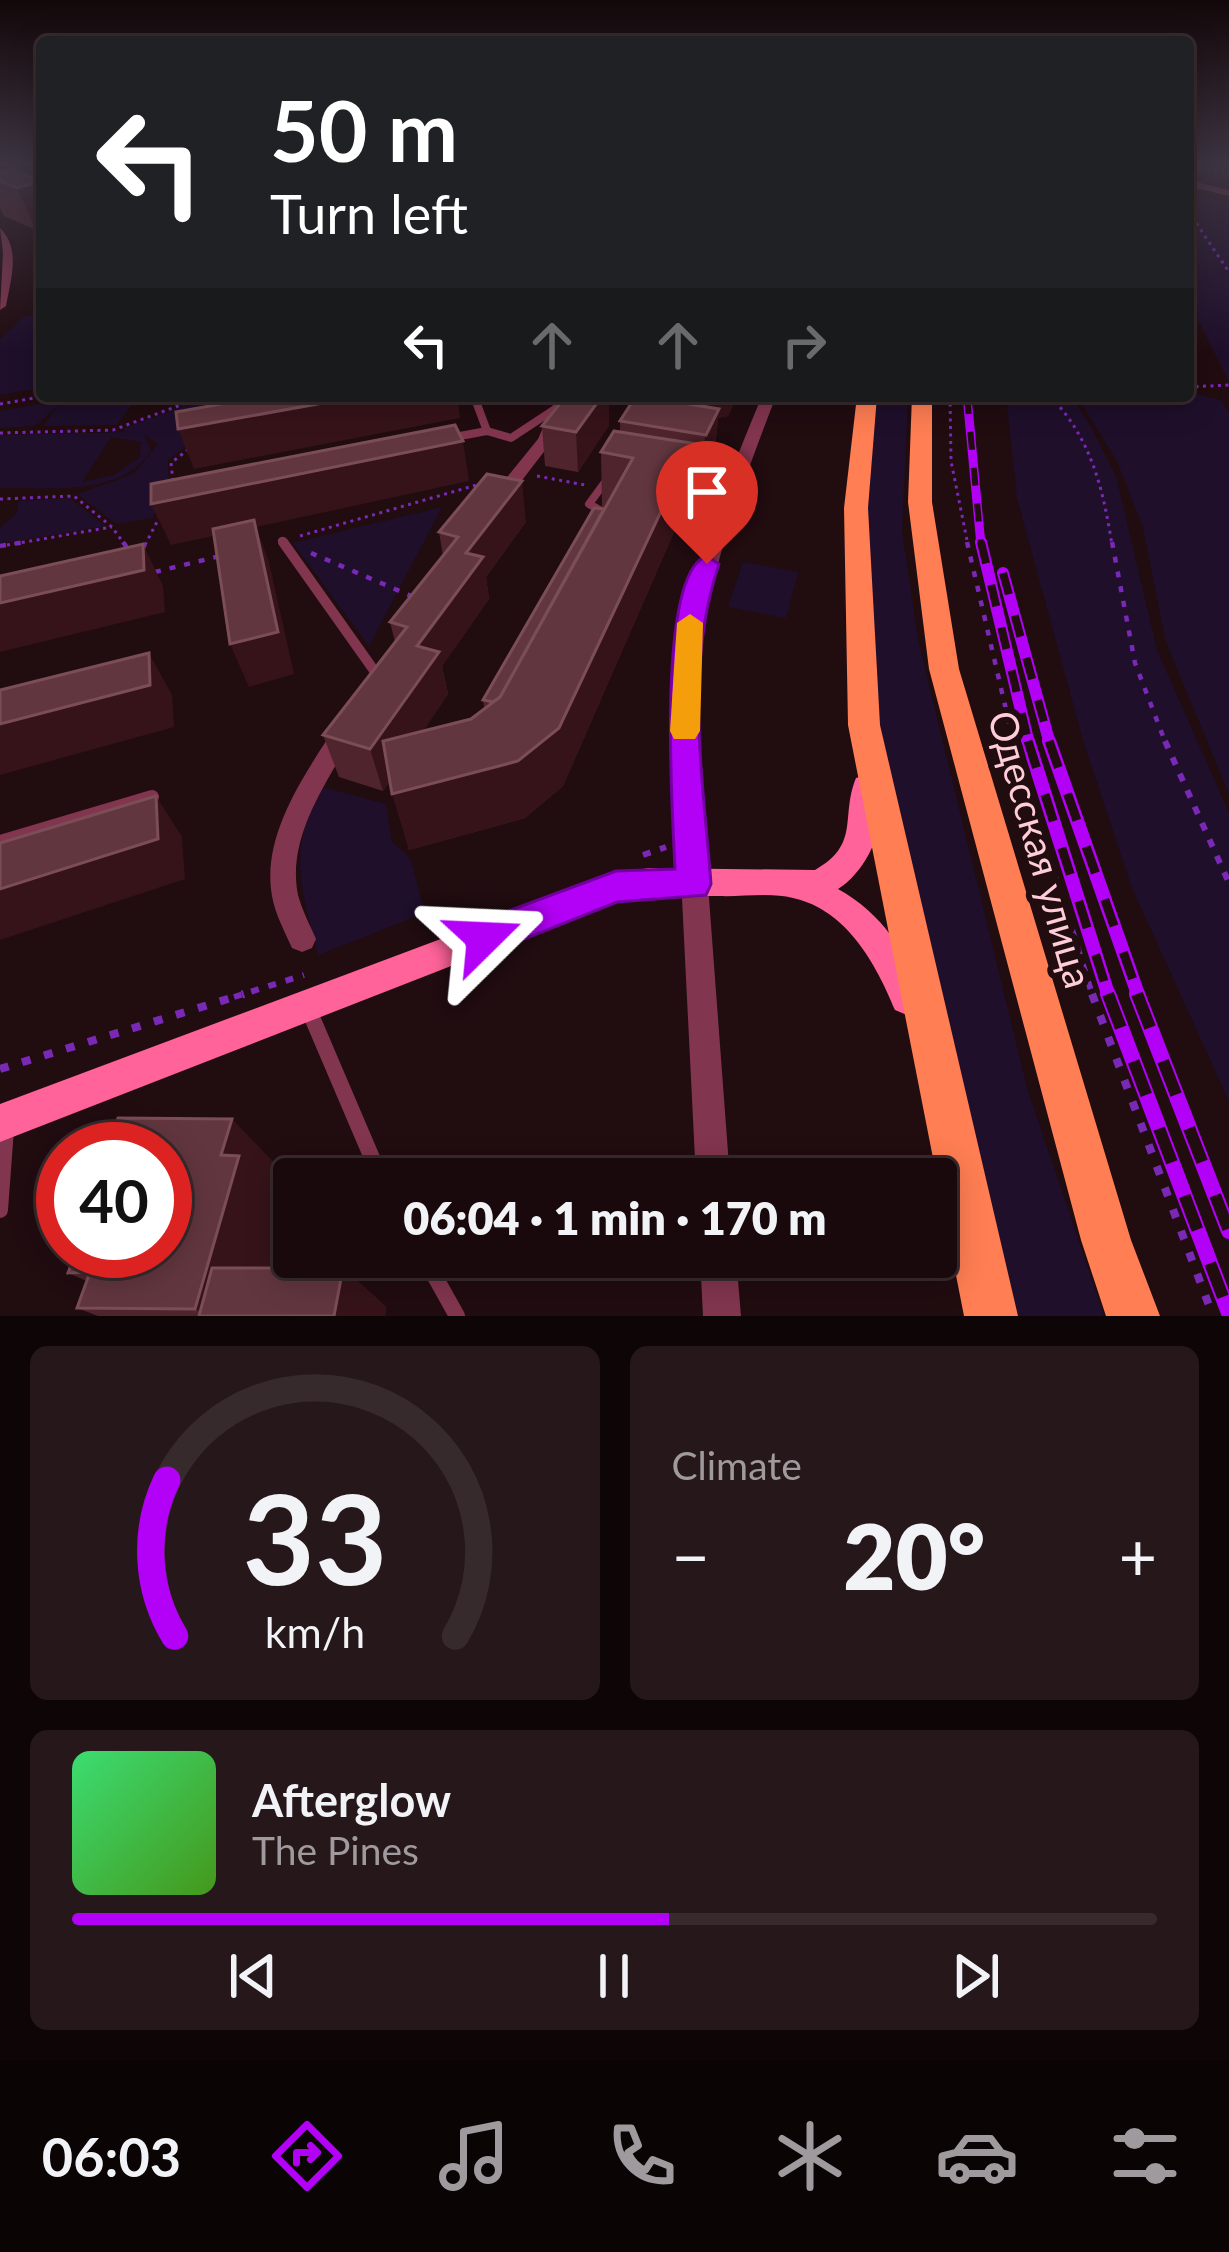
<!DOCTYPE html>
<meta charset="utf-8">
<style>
:root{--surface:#19090c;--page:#26171a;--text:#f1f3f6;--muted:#9f9a9d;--line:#372a2d;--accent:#b300f7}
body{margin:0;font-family:Lato,sans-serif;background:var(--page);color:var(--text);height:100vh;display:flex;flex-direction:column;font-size:45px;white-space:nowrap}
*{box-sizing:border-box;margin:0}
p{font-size:39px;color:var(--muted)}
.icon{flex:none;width:66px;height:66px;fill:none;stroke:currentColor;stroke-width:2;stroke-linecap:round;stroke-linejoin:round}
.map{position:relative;height:1316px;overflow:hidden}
.drawer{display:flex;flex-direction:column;gap:30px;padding:30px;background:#0e0507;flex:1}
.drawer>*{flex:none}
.hud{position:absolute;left:36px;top:36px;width:1158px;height:366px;border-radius:12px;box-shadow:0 6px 30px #0003,0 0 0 3px var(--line);background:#202124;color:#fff;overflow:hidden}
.speed{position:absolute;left:36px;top:1122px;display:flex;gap:24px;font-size:60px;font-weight:700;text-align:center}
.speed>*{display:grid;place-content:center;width:156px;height:156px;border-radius:50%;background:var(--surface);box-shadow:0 6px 30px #0003,0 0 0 3px var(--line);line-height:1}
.speed .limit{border:18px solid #d22;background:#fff;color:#111}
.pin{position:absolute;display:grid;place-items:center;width:102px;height:102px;color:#fff;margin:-123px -51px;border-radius:50% 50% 50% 0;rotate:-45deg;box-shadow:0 0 12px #0007}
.pin .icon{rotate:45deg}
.me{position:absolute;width:132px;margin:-66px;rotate:69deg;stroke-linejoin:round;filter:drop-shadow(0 0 9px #0008)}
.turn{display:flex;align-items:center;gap:42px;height:252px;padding:0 36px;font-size:54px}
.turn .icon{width:156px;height:156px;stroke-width:2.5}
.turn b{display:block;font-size:84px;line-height:102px}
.lanes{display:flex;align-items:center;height:114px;padding:0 36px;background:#0003;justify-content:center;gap:60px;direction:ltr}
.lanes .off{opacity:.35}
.big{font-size:90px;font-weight:800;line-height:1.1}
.drawer .widget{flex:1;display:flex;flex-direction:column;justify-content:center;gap:18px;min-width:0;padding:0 42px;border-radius:18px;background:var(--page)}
.drawer .dial{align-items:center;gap:0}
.dial svg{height:312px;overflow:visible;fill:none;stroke:var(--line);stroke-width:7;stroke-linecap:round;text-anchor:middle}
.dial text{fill:var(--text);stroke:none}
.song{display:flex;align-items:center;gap:36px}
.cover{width:144px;height:144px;border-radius:18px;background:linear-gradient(135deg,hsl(140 70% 55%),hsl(100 70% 35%))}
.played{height:12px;border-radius:6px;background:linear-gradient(90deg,var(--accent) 55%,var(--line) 55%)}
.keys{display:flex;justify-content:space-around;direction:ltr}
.heat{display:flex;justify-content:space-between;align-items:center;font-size:66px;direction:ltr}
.drawer .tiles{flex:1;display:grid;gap:30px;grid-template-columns:1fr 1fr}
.widget:last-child{grid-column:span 2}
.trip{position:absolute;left:273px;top:1158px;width:684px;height:120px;border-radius:12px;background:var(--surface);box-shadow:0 6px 30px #0003,0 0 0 3px var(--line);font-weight:800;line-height:120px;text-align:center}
.tabs{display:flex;height:192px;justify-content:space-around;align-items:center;background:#0a0405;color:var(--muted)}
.tabs .icon{width:84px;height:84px}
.tabs .on{color:var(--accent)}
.tabs b{font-size:54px;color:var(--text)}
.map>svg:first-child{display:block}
.green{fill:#1f0f2b;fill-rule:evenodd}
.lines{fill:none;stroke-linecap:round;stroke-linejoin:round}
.path-far3{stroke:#7929b6;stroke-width:3;stroke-dasharray:3 4.5;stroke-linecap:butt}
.path-far2{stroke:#7929b6;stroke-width:4.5;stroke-dasharray:6 9;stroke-linecap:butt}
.path-far1{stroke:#7929b6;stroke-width:6;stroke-dasharray:8 10;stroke-linecap:butt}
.path{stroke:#7929b6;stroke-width:8;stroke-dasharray:9 14;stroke-linecap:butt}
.lane-far3{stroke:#82354f;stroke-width:8}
.lane-far2{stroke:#82354f;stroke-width:10}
.lane-far1{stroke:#82354f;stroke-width:14}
.lane{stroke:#82354f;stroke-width:16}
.street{fill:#82354f;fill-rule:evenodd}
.secondary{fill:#ff6399;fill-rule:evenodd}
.primary{fill:#ff7e53;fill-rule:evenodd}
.rail-far3-casing{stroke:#b300f7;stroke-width:9}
.rail-far2-casing{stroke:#b300f7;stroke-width:12}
.rail-far1-casing{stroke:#b300f7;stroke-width:14}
.rail-casing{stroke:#b300f7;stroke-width:16}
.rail-far3{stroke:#210c10;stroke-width:6;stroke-dasharray:18;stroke-linecap:butt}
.rail-far2{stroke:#210c10;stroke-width:8;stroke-dasharray:22;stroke-linecap:butt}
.rail-far1{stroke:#210c10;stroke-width:9;stroke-dasharray:28;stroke-linecap:butt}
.rail{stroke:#210c10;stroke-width:12;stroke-dasharray:36;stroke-linecap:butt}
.wall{fill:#4f242c}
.shaded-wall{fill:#351319}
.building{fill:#62363f;stroke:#7b4d57;stroke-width:3}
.route{fill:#b300f7;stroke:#7400a1;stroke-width:3}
.slow{fill:#f59e0b}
.labels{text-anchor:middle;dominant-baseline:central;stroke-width:12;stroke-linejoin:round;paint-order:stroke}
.near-street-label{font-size:39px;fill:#ffccd9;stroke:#210c10}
</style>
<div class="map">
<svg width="1229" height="1316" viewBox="0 0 1229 1316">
<rect width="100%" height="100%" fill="#210c10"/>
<!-- green -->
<g class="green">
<polygon points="1188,192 1229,203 1229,382 1188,300"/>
<polygon points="26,315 42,316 41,388 0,395 0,339"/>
<polygon points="1188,392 1221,400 1229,413 1229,794 1166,642 1143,527 1117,461 1081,403 1121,396 1188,396"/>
<polygon points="83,396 101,396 95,405 132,404 117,425 43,426 59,405 35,426 0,428 0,411"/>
<path d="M 212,396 L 228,396 L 198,438 L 168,460 L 169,488 L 152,518 L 117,524 L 77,494 L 134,474 L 158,444 L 144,434 L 151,450 C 122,498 48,487 0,488 L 0,435 L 128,432 L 121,429 ZM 111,437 L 141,442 L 140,457 L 114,475 L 82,482 Z"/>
<polygon points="877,396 908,396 902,531 918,640 1027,1088 1104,1316 1018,1316 874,721 865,512"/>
<polygon points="1006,396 1060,396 1078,406 1091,427 1116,476 1157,650 1229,813 1229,1101 1132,888 1083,740 1017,498"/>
<polygon points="70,498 105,526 0,544 0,528 18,512 18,501"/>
<polygon points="442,507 369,646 293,543"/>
<polygon points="743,562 798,572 786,618 728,607"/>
<path d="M 322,787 L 386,804 L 392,842 L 410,858 L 425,913 L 318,955 C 302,888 286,852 322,787 Z"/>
</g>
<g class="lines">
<!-- path-far3 -->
<g class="path-far3">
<polyline points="1199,169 1229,169"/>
<polyline points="1188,211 1229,272"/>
<polyline points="1188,387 1229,385"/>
<polyline points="950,396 951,461 968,545"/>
<path d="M 1050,396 C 1091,438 1103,488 1112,545"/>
<polyline points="0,404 46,396"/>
<polyline points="0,433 113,430 205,396"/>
<polyline points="537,476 585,485"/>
<polyline points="173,481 171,463 190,448"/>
<polyline points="0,499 74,496 112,527 125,545"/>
<polyline points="300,536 480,484"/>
<polyline points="7,545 112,527"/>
<polyline points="145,545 159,518"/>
</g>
<!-- path-far2 -->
<g class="path-far2">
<polyline points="123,542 128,549"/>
<polyline points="967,542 1014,744"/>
<polyline points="1112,542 1135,663 1166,744"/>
<polyline points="0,546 25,542"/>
<polyline points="142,550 146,542"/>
<polyline points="311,553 416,598"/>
<polyline points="155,572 220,556"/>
</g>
<!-- path-far1 -->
<g class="path-far1">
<polyline points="1013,741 1093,997"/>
<polyline points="1165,741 1229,883"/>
<polyline points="643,855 666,847"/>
<polyline points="234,997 304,975"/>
</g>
<!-- path -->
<g class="path">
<polyline points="1092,994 1213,1316"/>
<polyline points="0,1069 244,994"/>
</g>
<!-- lane-far3 -->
<g class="lane-far3">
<polyline points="474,396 487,431"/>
<polyline points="449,438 487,431 511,438 558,407"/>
<polyline points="716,469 738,473"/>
<polyline points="689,481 732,489"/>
<polyline points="603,512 589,504 611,474"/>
<polyline points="282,541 285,545"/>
</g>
<!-- lane-far2 -->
<polyline class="lane-far2" points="283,542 378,676"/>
<!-- lane-far1 -->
<polyline class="lane-far1" points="0,842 152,797"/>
<!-- lane -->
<g class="lane">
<polyline points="308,1008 381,1179"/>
<polyline points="0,1210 6,1129"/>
<polyline points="424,1257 457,1316"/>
</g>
<!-- street -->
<g class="street">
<polygon points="1188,180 1229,190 1229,196 1188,186"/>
<path d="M 0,228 C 21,249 11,278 6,306 L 0,310 L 3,253 Z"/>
<polygon points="557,396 571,396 553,440 503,505 491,505 491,497 538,439"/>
<path d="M 762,396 L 776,396 C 738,495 702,591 694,697 L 730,1179 L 696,1179 L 672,697 C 683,590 721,494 762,396 Z"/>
<path d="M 345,721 L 353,724 L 356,730 C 329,780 286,835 298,895 C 302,910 310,925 316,939 L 312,948 L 302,952 L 292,948 C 285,932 275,914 272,896 C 261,834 306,773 337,724 Z"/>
<polygon points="700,1257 736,1257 741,1316 703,1316"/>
</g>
<!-- secondary -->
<path class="secondary" d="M 866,775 L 876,778 C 893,814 870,869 838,889 C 883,914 905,951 924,998 L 919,1010 L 907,1015 L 895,1010 C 876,964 847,910 793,898 C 771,892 742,897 719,896 C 685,896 652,895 618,901 L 0,1142 L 0,1104 L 617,873 L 649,868 L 815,870 C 861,844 840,817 856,778 Z"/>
<!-- primary -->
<g class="primary">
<polygon points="857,396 877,396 868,508 880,725 1018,1316 964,1316 848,725 844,508"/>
<polygon points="912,396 932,396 932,502 959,669 1131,1240 1160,1316 1106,1316 1081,1240 929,669 908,502"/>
</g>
<!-- rail-far3 casing -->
<g class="rail-far3-casing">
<polyline id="rail-far3" points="967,396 981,545"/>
</g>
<!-- rail-far2 casing -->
<g class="rail-far2-casing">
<g id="rail-far2">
<polyline points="981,542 1029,744"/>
<polyline points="1003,573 1050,744"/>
</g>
</g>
<!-- rail-far1 casing -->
<g class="rail-far1-casing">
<g id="rail-far1">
<polyline points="1028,741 1109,997"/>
<polyline points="1049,741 1139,997"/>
</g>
</g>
<!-- rail casing -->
<g class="rail-casing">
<g id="rail">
<polyline points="1108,994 1229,1313"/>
<polyline points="1137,994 1229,1231"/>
</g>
</g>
<!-- rail-far3 -->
<use href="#rail-far3" class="rail-far3"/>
<!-- rail-far2 -->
<use href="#rail-far2" class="rail-far2"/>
<!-- rail-far1 -->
<use href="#rail-far1" class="rail-far1"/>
<!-- rail -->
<use href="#rail" class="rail"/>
</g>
<!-- wall -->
<g class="wall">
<polygon points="8,166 42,166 42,228 36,230 4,216 0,208 0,172 10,170"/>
<polygon points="566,396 611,396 609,399 609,425 578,472 545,466 542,426"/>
<polygon points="645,396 737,396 728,416 718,418 715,448 703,475 700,475 698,501 688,525 678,523 563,786 525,818 409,850 390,781 383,791 339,777 323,735 395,642 390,622 443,556 439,532 526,522 486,577 489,599 442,666 448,694 423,731 471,719 486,708 484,707 483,700 602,508 601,452 620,432 620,421"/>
<polygon points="287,1176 283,1197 294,1207 294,1213 281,1268 343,1268 386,1307 385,1316 98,1316 77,1308 87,1281 68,1273 165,1251"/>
</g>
<!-- shaded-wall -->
<g class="shaded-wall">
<polygon points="20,166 42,166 42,228 36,230 17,188 28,185"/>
<polygon points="362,396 457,396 460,418 194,469 178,429"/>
<polygon points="514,396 515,403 498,405 498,398"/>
<polygon points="593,396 611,396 609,399 609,425 578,472 576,432"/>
<polygon points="707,396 737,396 728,416 718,418 715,448 703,475"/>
<polygon points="463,441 469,481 256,527 269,562 294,674 249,687 230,644 255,527 171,545 151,504"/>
<polygon points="703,445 698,501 688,525 692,469"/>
<polygon points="682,467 678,523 563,786 525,818 409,850 392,794 518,761"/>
<polygon points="522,481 526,522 486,577 489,599 442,666 448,694 383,791 370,749 417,646 466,553"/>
<polygon points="143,544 163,586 165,612 0,652 0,603"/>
<polygon points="149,653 172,695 174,727 0,775 0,724"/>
<polygon points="156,796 182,837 185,879 0,940 0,889"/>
<polygon points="232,1119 287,1176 283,1197 294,1207 270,1316 209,1316 195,1309 221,1155"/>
<polygon points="343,1268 386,1307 385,1316 334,1316"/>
</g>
<!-- building -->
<g class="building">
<polygon points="11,170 42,180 42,181 17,188 0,181 0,172"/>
<polygon points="42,315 42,366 36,367"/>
<polygon points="266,396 362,396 178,429 176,412"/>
<polygon points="566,396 602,396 576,432 542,426"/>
<polygon points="636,396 640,396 719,409 706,435 620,421"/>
<polygon points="455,425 463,441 151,504 151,484"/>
<polygon points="614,431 703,445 692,469 682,467 559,728 518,761 392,794 383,741 471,719 500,697 633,458 601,452"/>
<polygon points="487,474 522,481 466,553 483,557 417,646 439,652 370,749 323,735 407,627 390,622 458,537 439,532"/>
<polygon points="594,508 604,509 500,697 493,702 483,700"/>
<polygon points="254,520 278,632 230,644 213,529"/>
<polygon points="143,544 144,570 0,603 0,576"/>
<polygon points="149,653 150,685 0,724 0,690"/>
<polygon points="156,796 158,839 0,889 0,843"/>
<polygon points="118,1118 232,1119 221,1155 239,1156 195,1309 77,1308 90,1272 68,1273 76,1251 165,1251 165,1149 106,1149"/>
<polygon points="212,1268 343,1268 334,1316 199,1316"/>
</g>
<!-- sky -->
<linearGradient id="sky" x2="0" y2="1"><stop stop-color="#120709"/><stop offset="0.47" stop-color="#3d3442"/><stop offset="1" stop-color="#3d3442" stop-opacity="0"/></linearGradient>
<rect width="1229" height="350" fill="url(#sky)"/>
<!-- route -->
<path class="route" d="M 707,556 L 719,564 C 684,667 703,778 711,884 L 706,895 L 617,902 L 484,955 L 471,950 L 465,938 L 471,925 L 616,871 L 675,869 C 673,820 655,572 707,556 Z"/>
<!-- slow -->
<polygon class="slow" points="690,614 703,623 700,731 695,739 674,739 670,731 677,623"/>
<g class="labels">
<!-- near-street labels -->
<g class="near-street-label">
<text transform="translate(1041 849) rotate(74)">Одесская улица</text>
</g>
</g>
</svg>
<div class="speed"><div class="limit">40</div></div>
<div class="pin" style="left:707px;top:564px;background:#d93025"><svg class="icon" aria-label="arrive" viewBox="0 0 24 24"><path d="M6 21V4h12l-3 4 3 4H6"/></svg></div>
<svg class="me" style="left:484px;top:938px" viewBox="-20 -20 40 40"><path d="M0-17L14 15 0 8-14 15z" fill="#b300f7" stroke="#fff" stroke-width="4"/></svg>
<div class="trip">06:04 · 1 min · 170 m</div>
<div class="hud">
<div class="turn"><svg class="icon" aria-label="left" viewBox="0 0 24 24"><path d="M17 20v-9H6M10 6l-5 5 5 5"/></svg><div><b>50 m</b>Turn left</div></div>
<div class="lanes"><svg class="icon" aria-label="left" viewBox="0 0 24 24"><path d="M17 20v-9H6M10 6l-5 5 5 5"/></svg><svg class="icon off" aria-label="ahead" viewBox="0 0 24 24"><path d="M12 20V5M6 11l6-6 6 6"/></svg><svg class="icon off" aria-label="ahead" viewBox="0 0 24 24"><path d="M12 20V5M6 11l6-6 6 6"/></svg><svg class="icon off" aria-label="right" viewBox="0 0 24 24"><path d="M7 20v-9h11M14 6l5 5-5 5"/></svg></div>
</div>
</div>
<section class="drawer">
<div class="tiles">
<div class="widget dial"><svg viewBox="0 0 100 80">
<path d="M14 69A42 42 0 1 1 86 69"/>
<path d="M14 69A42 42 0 0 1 12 29" stroke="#b300f7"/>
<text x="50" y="56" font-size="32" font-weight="700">33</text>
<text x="50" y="72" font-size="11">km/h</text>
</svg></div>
<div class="widget"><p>Climate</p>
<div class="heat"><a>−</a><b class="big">20°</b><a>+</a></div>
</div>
<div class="widget">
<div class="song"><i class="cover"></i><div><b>Afterglow</b><p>The Pines</p></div></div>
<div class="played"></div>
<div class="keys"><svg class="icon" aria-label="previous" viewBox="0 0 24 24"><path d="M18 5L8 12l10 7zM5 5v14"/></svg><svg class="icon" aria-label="pause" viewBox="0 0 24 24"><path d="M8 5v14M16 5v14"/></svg><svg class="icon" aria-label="next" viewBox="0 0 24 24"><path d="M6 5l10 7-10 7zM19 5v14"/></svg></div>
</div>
</div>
</section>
<nav class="tabs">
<b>06:03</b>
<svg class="icon on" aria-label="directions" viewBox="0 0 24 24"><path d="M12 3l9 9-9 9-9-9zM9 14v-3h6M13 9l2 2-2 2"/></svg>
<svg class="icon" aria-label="music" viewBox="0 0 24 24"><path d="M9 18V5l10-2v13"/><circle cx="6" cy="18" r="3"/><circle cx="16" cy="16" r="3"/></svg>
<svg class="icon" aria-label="phone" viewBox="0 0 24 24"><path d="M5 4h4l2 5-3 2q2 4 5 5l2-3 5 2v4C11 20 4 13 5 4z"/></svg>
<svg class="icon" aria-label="climate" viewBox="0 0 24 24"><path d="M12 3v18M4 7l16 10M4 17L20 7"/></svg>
<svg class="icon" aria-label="car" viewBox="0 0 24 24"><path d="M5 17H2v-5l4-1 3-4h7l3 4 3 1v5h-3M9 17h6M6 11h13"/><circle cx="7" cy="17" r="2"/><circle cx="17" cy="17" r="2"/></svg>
<svg class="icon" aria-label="filters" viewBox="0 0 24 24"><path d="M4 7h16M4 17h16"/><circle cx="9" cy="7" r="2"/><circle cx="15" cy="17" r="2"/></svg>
</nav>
